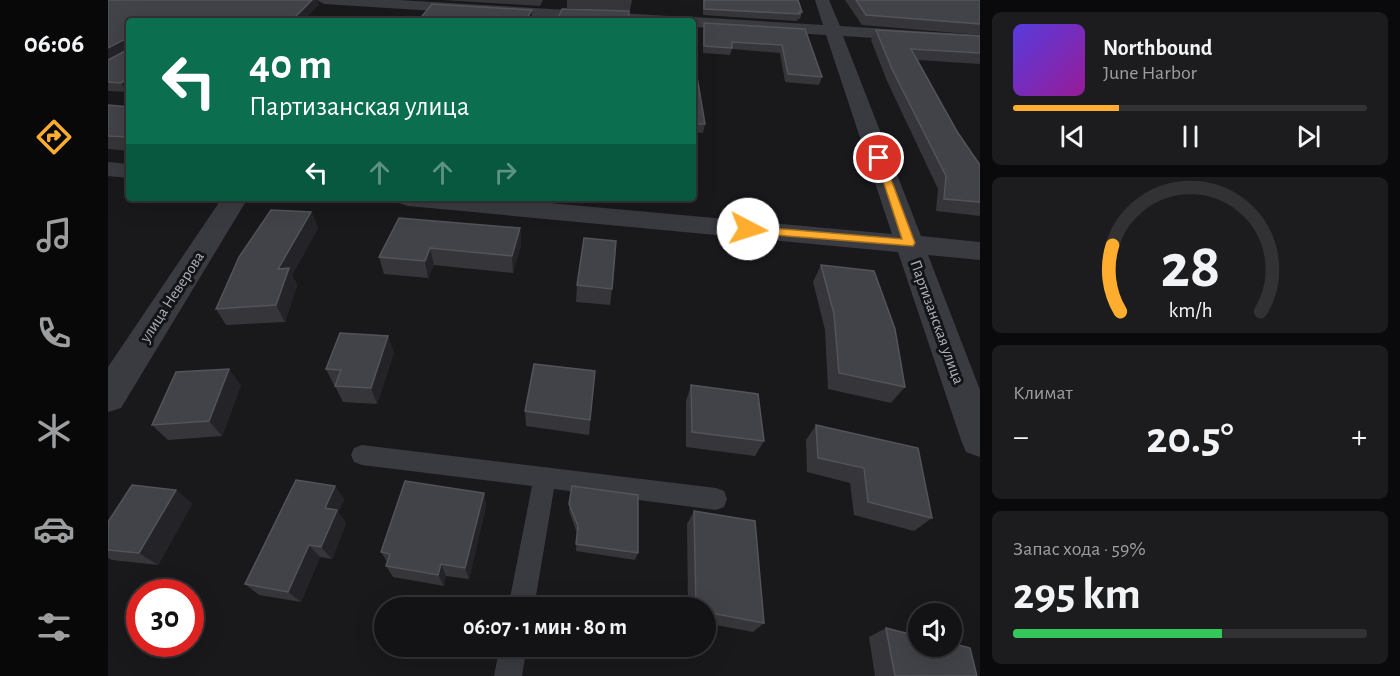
<!DOCTYPE html>
<html lang="ru">
<meta charset="utf-8">
<style>
:root{--surface:#131315;--page:#1c1c1e;--text:#f1f3f6;--muted:#9d9ea0;--line:#323234;--accent:#ffad2e}
body{margin:0;font-family:"Alegreya Sans",sans-serif;background:var(--page);color:var(--text);height:100vh;display:flex;flex-direction:column;font-size:22px;white-space:nowrap}
*{box-sizing:border-box;margin:0}
p{font-size:20px;color:var(--muted)}
.icon{flex:none;width:33px;height:33px;fill:none;stroke:currentColor;stroke-width:2;stroke-linecap:round;stroke-linejoin:round}
.map{position:relative;flex:1;overflow:hidden}
.sheet{display:flex;flex-direction:column;gap:12px;padding:12px;background:#0a0a0c;width:420px}
.sheet>*{flex:none}
.hud{position:absolute;left:18px;top:18px;width:570px;height:183px;border-radius:6px;box-shadow:0 6px 24px #0002,0 0 0 2px var(--line);background:#0b6e4f;color:#fff;overflow:hidden}
.buttons{position:absolute;left:800px;top:603px;display:grid;gap:12px}
.buttons a{display:grid;place-items:center;width:54px;height:54px;border-radius:50%;background:var(--surface);box-shadow:0 6px 24px #0002,0 0 0 2px var(--line);font-size:30px}
.speed{position:absolute;left:18px;top:579px;display:flex;gap:12px;font-size:30px;font-weight:700;text-align:center}
.speed>*{display:grid;place-content:center;width:78px;height:78px;border-radius:50%;background:var(--surface);box-shadow:0 6px 24px #0002,0 0 0 2px var(--line);line-height:1}
.speed .limit{border:9px solid #d22;background:#fff;color:#111}
.pin{position:absolute;display:grid;place-items:center;width:51px;height:51px;color:#fff;margin:-26px;border:3px solid #fff;border-radius:50%;box-shadow:0 2px 6px #0007}
.me{position:absolute;width:66px;margin:-33px;rotate:95deg;stroke-linejoin:round;filter:drop-shadow(0 0 4px #0008)}
.turn{display:flex;align-items:center;gap:21px;height:126px;padding:0 24px;font-size:27px}
.turn .icon{width:78px;height:78px;stroke-width:2.5}
.turn b{display:block;font-size:42px;line-height:51px}
.lanes{display:flex;align-items:center;height:57px;padding:0 24px;background:#0003;justify-content:center;gap:30px;direction:ltr}
.lanes .off{opacity:.35}
.big{font-size:45px;font-weight:700;line-height:1.1}
.sheet .tile{flex:1;display:flex;flex-direction:column;justify-content:center;gap:9px;min-width:0;padding:0 21px;border-radius:9px;background:var(--page)}
.sheet .dial{align-items:center;gap:0}
.dial svg{height:156px;overflow:visible;fill:none;stroke:var(--line);stroke-width:7;stroke-linecap:round;text-anchor:middle}
.dial text{fill:var(--text);stroke:none}
.song{display:flex;align-items:center;gap:18px}
.cover{width:72px;height:72px;border-radius:9px;background:linear-gradient(135deg,hsl(250 70% 55%),hsl(300 70% 35%))}
.played{height:6px;border-radius:3px;background:linear-gradient(90deg,var(--accent) 30%,var(--line) 30%)}
.keys{display:flex;justify-content:space-around;direction:ltr}
.heat{display:flex;justify-content:space-between;align-items:center;font-size:33px;direction:ltr}
.charge{height:9px;border-radius:4px;background:linear-gradient(90deg,#34c759 59%,var(--line) 0)}
.trip{position:absolute;left:266px;top:597px;width:342px;height:60px;border-radius:30px;background:var(--surface);box-shadow:0 6px 24px #0002,0 0 0 2px var(--line);font-weight:700;line-height:60px;text-align:center}
main{display:flex;flex:1;min-height:0}
.tab-bar{display:flex;flex-direction:column;width:108px;justify-content:space-around;align-items:center;background:#080808;color:var(--muted)}
.tab-bar .icon{width:42px;height:42px}
.tab-bar .on{color:var(--accent)}
.tab-bar b{font-size:27px;color:var(--text)}
.map>svg:first-child{display:block}
.lines{fill:none;stroke-linecap:round;stroke-linejoin:round}
.lane{fill:#3a3b41;fill-rule:evenodd}
.street{fill:#3a3b41;fill-rule:evenodd}
.wall{fill:#35353a}
.shaded-wall{fill:#242428}
.building{fill:#414348;stroke:#52545a;stroke-width:1.5}
.route{fill:#ffad2e;stroke:#a6701e;stroke-width:1.5}
.labels{text-anchor:middle;dominant-baseline:central;stroke-width:6;stroke-linejoin:round;paint-order:stroke}
.street-label{font-size:16px;fill:#aab1bd;stroke:#141417}
</style>
<main>
<nav class="tab-bar">
<b>06:06</b>
<svg class="icon on" aria-label="directions" viewBox="0 0 24 24"><path d="M12 3l9 9-9 9-9-9zM9 14v-3h6M13 9l2 2-2 2"/></svg>
<svg class="icon" aria-label="music" viewBox="0 0 24 24"><path d="M9 18V5l10-2v13"/><circle cx="6" cy="18" r="3"/><circle cx="16" cy="16" r="3"/></svg>
<svg class="icon" aria-label="phone" viewBox="0 0 24 24"><path d="M5 4h4l2 5-3 2q2 4 5 5l2-3 5 2v4C11 20 4 13 5 4z"/></svg>
<svg class="icon" aria-label="climate" viewBox="0 0 24 24"><path d="M12 3v18M4 7l16 10M4 17L20 7"/></svg>
<svg class="icon" aria-label="car" viewBox="0 0 24 24"><path d="M5 17H2v-5l4-1 3-4h7l3 4 3 1v5h-3M9 17h6M6 11h13"/><circle cx="7" cy="17" r="2"/><circle cx="17" cy="17" r="2"/></svg>
<svg class="icon" aria-label="filters" viewBox="0 0 24 24"><path d="M4 7h16M4 17h16"/><circle cx="9" cy="7" r="2"/><circle cx="15" cy="17" r="2"/></svg>
</nav>
<div class="map">
<svg width="872" height="676" viewBox="0 0 872 676">
<rect width="100%" height="100%" fill="#19191c"/>
<g class="lines">
<!-- lane -->
<g class="lane">
<polygon points="254,445 608,488 616,491 619,499 616,507 608,510 446,489 426,608 400,608 424,486 254,465 246,462 243,455 246,448"/>
<polygon points="392,646 419,646 414,676 386,676"/>
</g>
<!-- street -->
<g class="street">
<polygon points="209,0 290,0 561,16 569,21 483,21 216,4"/>
<polygon points="707,0 721,0 732,26 872,35 872,45 735,36 813,236 872,242 872,260 820,255 872,390 872,457 858,452 853,440 790,252 300,206 291,203 287,198 385,198 784,234 718,35 585,27 585,21 578,21 585,17 715,25"/>
<polygon points="0,162 21,164 21,178 0,176"/>
<polygon points="114,198 140,198 13,408 0,412 0,367"/>
</g>
</g>
<!-- wall -->
<g class="wall">
<polygon points="0,0 211,4 195,21 21,21 19,92 0,91"/>
<polygon points="335,0 435,0 432,6"/>
<polygon points="459,0 524,0 520,21 515,11 459,8"/>
<polygon points="595,0 690,0 694,12 692,19 690,19 689,21 595,15"/>
<polygon points="737,0 872,0 872,35 754,25"/>
<polygon points="596,23 697,29 714,77 711,85 677,82 672,53 624,49 622,55 595,53 595,30"/>
<polygon points="768,30 872,36 872,64 810,60 850,133 872,165 872,216 828,211 830,189 779,81 763,40"/>
<polygon points="585,53 597,124 595,133 585,132"/>
<polygon points="0,105 21,107 21,151 0,149"/>
<polygon points="203,212 210,228 184,275 189,285 177,322 118,325 108,309"/>
<polygon points="412,228 413,245 405,273 326,265 320,278 276,274 271,257"/>
<polygon points="713,265 797,387 783,403 720,389 717,330 705,282"/>
<polygon points="469,285 504,289 502,305 468,302"/>
<polygon points="286,352 269,404 235,402 227,386 228,385 226,385 218,369"/>
<polygon points="487,371 481,435 418,426 417,411"/>
<polygon points="133,385 114,436 60,440 44,425"/>
<polygon points="583,385 656,441 647,456 578,447 578,401"/>
<polygon points="708,425 824,518 806,531 746,515 742,483 699,472 698,440"/>
<polygon points="227,486 236,500 230,512 238,523 224,559 212,557 193,602 151,595 137,584"/>
<polygon points="464,486 530,553 527,560 468,551 469,533 461,511"/>
<polygon points="68,490 84,504 50,565 4,560 0,558 0,522"/>
<polygon points="376,493 378,506 361,579 338,576 336,586 285,577 278,566 279,562 273,552"/>
<polygon points="586,511 656,623 645,632 597,623 597,608 580,608 579,524"/>
<polygon points="778,628 869,676 767,676 761,637"/>
</g>
<!-- shaded-wall -->
<g class="shaded-wall">
<polygon points="204,0 210,0 211,4 195,21 183,21"/>
<polygon points="424,10 424,19 423,21 417,21"/>
<polygon points="15,40 20,49 0,60 0,48"/>
<polygon points="21,78 21,91 19,92 13,83"/>
<polygon points="203,212 210,228 184,275 189,285 177,322 168,305 170,269"/>
<polygon points="412,228 413,245 405,273 404,256"/>
<polygon points="322,248 326,265 320,278 317,261"/>
<polygon points="280,336 286,352 269,404 263,388"/>
<polygon points="121,369 133,385 114,436 101,421"/>
<polygon points="227,486 236,500 230,512 238,523 224,559 213,547 217,508"/>
<polygon points="68,490 84,504 50,565 31,553"/>
<polygon points="376,493 378,506 361,579 357,568"/>
<polygon points="201,545 212,557 193,602 180,592"/>
<polygon points="333,564 338,576 336,586 330,575"/>
</g>
<!-- building -->
<g class="building">
<polygon points="0,0 204,0 183,21 21,21 21,78 13,83 0,82 0,60 17,51 18,41 15,40 0,48"/>
<polygon points="596,0 690,0 694,12 691,12 692,14 596,9"/>
<polygon points="748,0 872,0 872,24 758,15"/>
<polygon points="324,4 424,10 417,21 310,21"/>
<polygon points="454,9 521,11 520,21 449,21"/>
<polygon points="596,23 697,29 714,77 680,74 674,45 624,42 624,48 596,46"/>
<polygon points="768,30 872,36 872,53 803,49 850,133 872,165 872,202 836,199 838,176 784,69"/>
<polygon points="585,53 597,124 585,124"/>
<polygon points="0,105 21,107 21,137 0,136"/>
<polygon points="163,210 203,212 170,269 181,268 168,305 108,309 131,257"/>
<polygon points="291,218 412,228 404,256 322,248 317,261 271,257"/>
<polygon points="476,238 508,241 504,289 469,285"/>
<polygon points="713,265 766,271 787,329 797,387 731,373 726,314"/>
<polygon points="232,333 280,336 263,388 227,386 233,370 218,369"/>
<polygon points="426,364 487,371 482,420 417,411"/>
<polygon points="121,369 101,421 44,425 68,372"/>
<polygon points="583,385 650,394 656,441 584,432"/>
<polygon points="708,425 810,448 824,518 760,502 756,468 710,458"/>
<polygon points="188,480 227,486 217,508 229,510 213,547 201,545 180,592 137,584"/>
<polygon points="297,481 376,493 357,568 333,564 330,575 278,566 282,554 273,552"/>
<polygon points="24,485 68,490 31,553 0,550 0,522"/>
<polygon points="464,486 530,495 530,553 468,544 470,526 461,504"/>
<polygon points="586,511 647,521 656,623 597,612 597,608 588,608"/>
<polygon points="778,628 810,636 810,646 843,646 843,643 862,648 869,676 787,676"/>
</g>
<!-- route -->
<polygon class="route" points="767,156 775,158 807,243 805,246 640,233 635,229 640,226 794,239"/>
<g class="labels">
<!-- street labels -->
<g class="street-label">
<text transform="translate(64 297) rotate(-57)">улица Неверова</text>
<text transform="translate(829 322) rotate(70)">Партизанская улица</text>
</g>
</g>
</svg>
<div class="buttons">
<a><svg class="icon" aria-label="sound" viewBox="0 0 24 24"><path d="M4 9h4l5-4v14l-5-4H4zM17 9q2 3 0 6"/></svg></a>
</div>
<div class="speed"><div class="limit">30</div></div>
<div class="pin" style="left:771px;top:158px;background:#d93025"><svg class="icon" aria-label="arrive" viewBox="0 0 24 24"><path d="M6 21V4h12l-3 4 3 4H6"/></svg></div>
<svg class="me" style="left:640px;top:229px" viewBox="-20 -20 40 40"><circle r="19" fill="#fff"/><path d="M0-13L10 11 0 6-10 11z" fill="#ffad2e"/></svg>
<div class="trip">06:07 · 1 мин · 80 m</div>
<div class="hud">
<div class="turn"><svg class="icon" aria-label="left" viewBox="0 0 24 24"><path d="M17 20v-9H6M10 6l-5 5 5 5"/></svg><div><b>40 m</b>Партизанская улица</div></div>
<div class="lanes"><svg class="icon" aria-label="left" viewBox="0 0 24 24"><path d="M17 20v-9H6M10 6l-5 5 5 5"/></svg><svg class="icon off" aria-label="ahead" viewBox="0 0 24 24"><path d="M12 20V5M6 11l6-6 6 6"/></svg><svg class="icon off" aria-label="ahead" viewBox="0 0 24 24"><path d="M12 20V5M6 11l6-6 6 6"/></svg><svg class="icon off" aria-label="right" viewBox="0 0 24 24"><path d="M7 20v-9h11M14 6l5 5-5 5"/></svg></div>
</div>
</div>
<section class="sheet">
<div class="tile">
<div class="song"><i class="cover"></i><div><b>Northbound</b><p>June Harbor</p></div></div>
<div class="played"></div>
<div class="keys"><svg class="icon" aria-label="previous" viewBox="0 0 24 24"><path d="M18 5L8 12l10 7zM5 5v14"/></svg><svg class="icon" aria-label="pause" viewBox="0 0 24 24"><path d="M8 5v14M16 5v14"/></svg><svg class="icon" aria-label="next" viewBox="0 0 24 24"><path d="M6 5l10 7-10 7zM19 5v14"/></svg></div>
</div>
<div class="tile dial"><svg viewBox="0 0 100 80">
<path d="M14 69A42 42 0 1 1 86 69"/>
<path d="M14 69A42 42 0 0 1 10 35" stroke="#ffad2e"/>
<text x="50" y="56" font-size="32" font-weight="700">28</text>
<text x="50" y="72" font-size="11">km/h</text>
</svg></div>
<div class="tile"><p>Климат</p>
<div class="heat"><a>−</a><b class="big">20.5°</b><a>+</a></div>
</div>
<div class="tile"><p>Запас хода · 59%</p><b class="big">295 km</b><div class="charge"></div></div>
</section>
</main>
